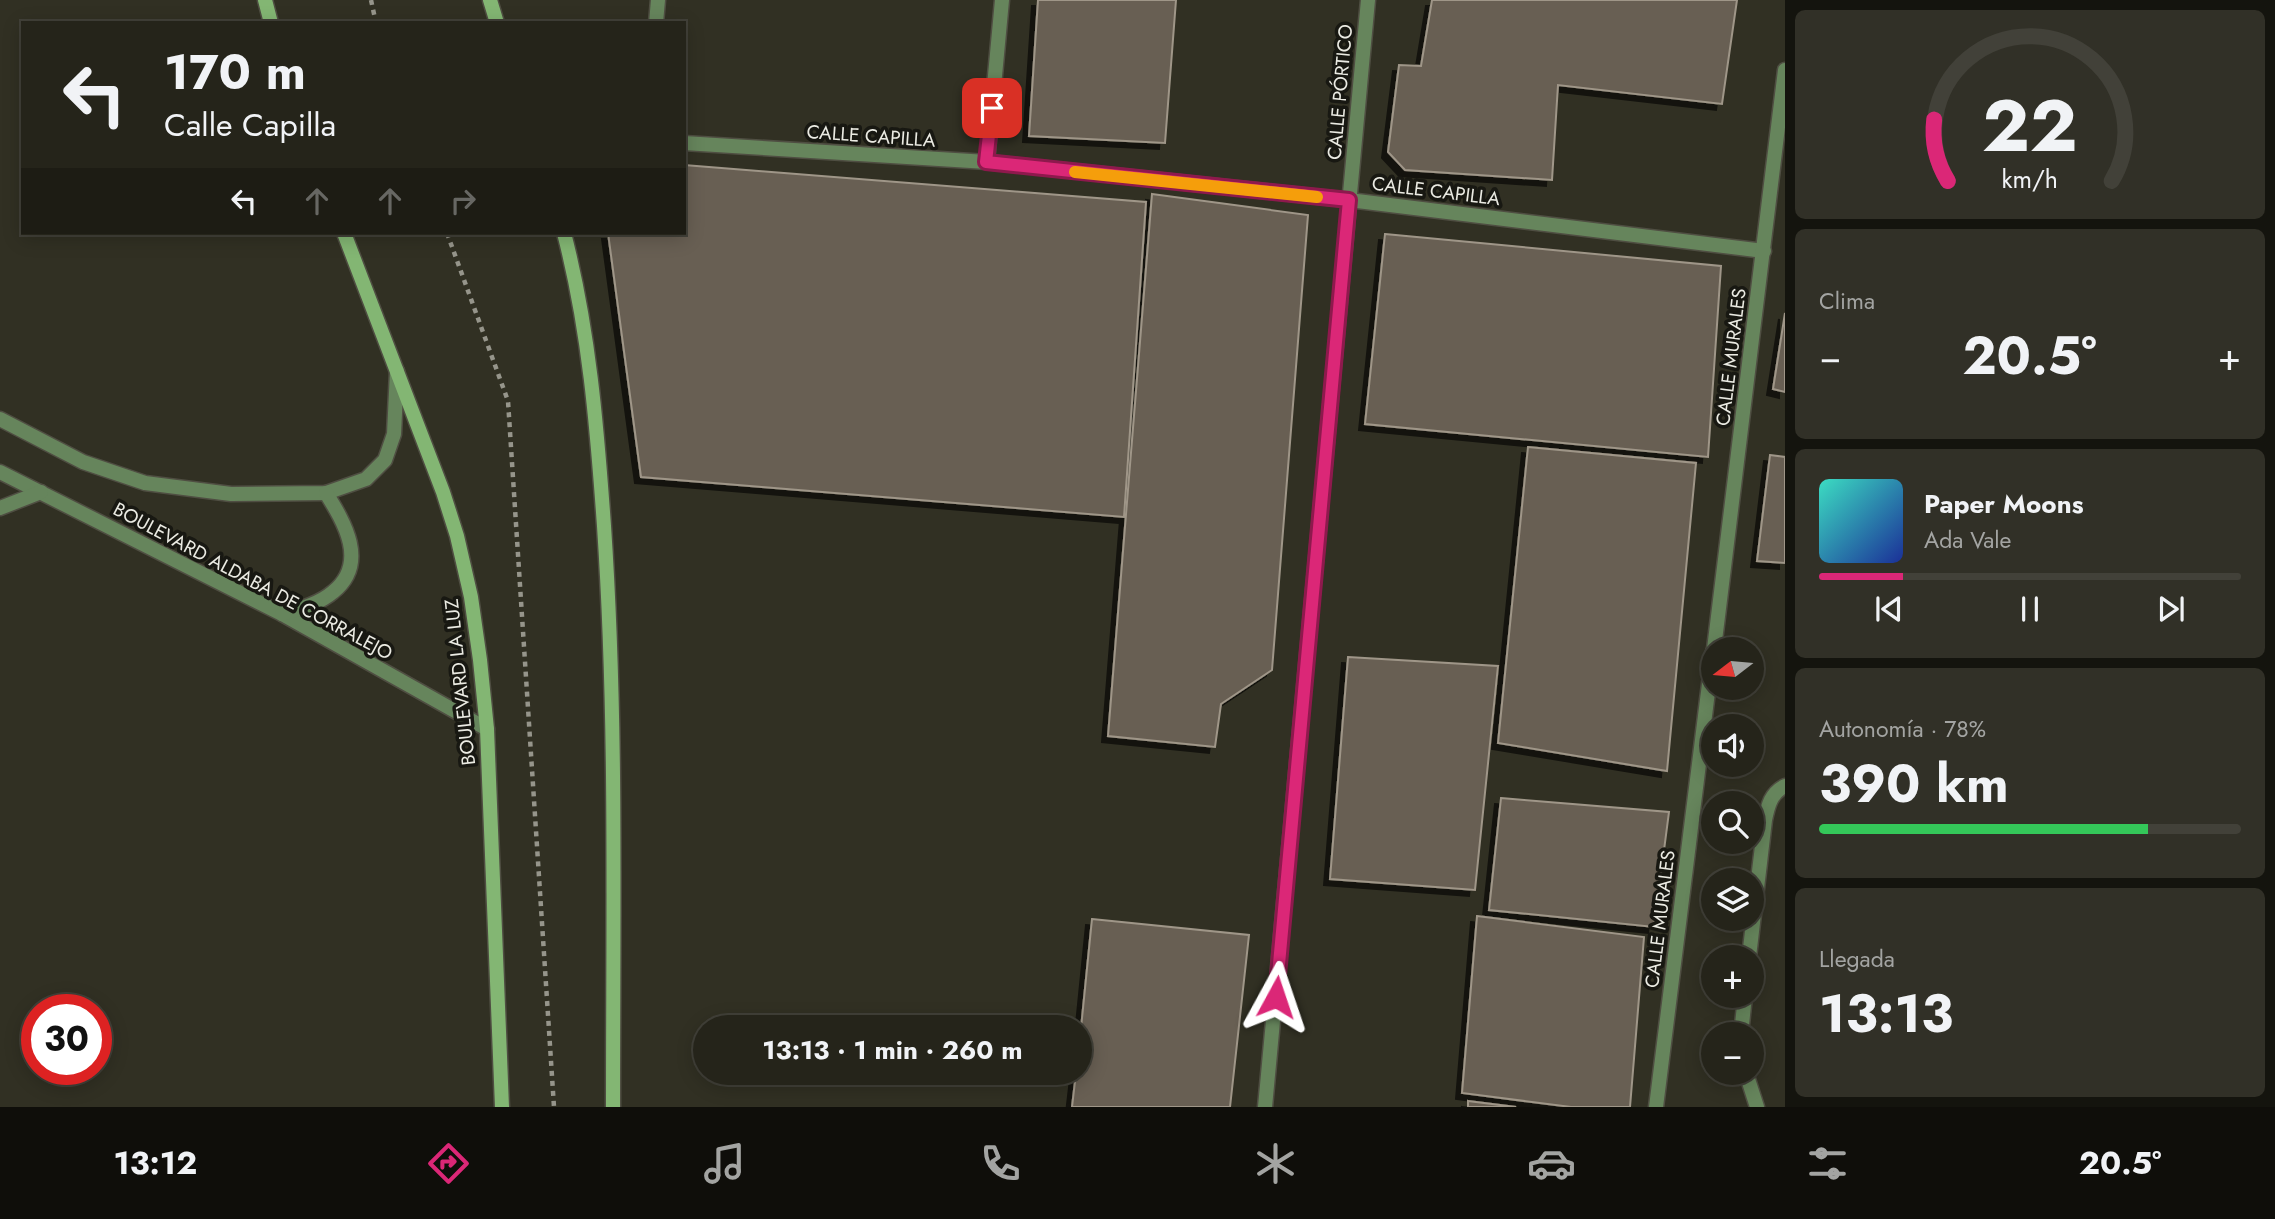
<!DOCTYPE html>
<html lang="es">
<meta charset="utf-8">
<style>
:root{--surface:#25241a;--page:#313027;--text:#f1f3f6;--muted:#a3a4a2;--line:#424139;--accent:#db2777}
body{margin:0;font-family:Jost,sans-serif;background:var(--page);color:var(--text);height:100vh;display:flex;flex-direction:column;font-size:26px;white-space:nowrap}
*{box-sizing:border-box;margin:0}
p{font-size:23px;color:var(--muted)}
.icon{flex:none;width:38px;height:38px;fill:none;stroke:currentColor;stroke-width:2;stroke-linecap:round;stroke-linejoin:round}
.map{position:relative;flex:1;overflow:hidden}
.side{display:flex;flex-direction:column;gap:10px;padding:10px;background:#14140e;width:490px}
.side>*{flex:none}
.guide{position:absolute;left:21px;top:21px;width:665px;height:214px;border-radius:0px;box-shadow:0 4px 18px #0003,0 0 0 2px var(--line);background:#25241a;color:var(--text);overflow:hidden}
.needle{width:46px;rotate:254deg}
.tools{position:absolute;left:1701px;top:637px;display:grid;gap:14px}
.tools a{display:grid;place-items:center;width:63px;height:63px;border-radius:50%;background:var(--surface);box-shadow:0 4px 18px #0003,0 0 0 2px var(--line);font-size:35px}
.speed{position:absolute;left:21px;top:994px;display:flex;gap:14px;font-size:35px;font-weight:700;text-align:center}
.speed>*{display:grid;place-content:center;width:91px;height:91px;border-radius:50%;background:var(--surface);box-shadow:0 4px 18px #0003,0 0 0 2px var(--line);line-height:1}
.speed .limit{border:10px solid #d22;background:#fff;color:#111}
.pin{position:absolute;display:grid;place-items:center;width:60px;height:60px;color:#fff;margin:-30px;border-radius:14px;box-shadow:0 4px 10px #0006}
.me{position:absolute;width:77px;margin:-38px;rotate:5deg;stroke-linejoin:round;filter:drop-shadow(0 0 5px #0008)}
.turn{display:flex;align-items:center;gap:24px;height:147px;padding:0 28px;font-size:32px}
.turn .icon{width:91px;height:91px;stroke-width:2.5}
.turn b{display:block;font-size:49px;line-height:60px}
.lanes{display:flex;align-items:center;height:66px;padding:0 28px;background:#0003;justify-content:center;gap:35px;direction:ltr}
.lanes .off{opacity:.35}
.big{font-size:52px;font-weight:700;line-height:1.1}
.side .widget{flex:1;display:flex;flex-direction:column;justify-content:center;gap:10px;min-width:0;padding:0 24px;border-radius:10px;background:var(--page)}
.side .dial{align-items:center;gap:0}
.dial svg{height:182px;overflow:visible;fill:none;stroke:var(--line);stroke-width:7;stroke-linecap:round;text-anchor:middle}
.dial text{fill:var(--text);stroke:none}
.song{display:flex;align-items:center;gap:21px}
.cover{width:84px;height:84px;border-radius:10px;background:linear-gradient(135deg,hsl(170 70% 55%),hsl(230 70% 35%))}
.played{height:7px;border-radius:4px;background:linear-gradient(90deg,var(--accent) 20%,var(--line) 20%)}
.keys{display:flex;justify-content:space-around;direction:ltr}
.heat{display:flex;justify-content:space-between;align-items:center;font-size:38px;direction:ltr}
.charge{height:10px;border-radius:5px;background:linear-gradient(90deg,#34c759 78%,var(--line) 0)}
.trip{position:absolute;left:693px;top:1015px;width:399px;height:70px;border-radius:35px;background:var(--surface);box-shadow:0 4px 18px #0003,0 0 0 2px var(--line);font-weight:700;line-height:70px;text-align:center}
.tab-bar{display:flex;height:112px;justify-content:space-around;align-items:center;background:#0f0e0a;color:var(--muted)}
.tab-bar .icon{width:49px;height:49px}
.tab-bar .active{color:var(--accent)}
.tab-bar b{font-size:32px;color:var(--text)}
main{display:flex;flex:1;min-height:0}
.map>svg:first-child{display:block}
.building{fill:#685f53;stroke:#9f9688;stroke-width:2;filter:url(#shadow)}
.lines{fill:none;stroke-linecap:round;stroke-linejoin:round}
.lane-casing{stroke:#4f4e42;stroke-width:17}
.street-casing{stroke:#4f4e42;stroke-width:17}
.secondary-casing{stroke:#4f4e42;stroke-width:17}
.path{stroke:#96958b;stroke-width:4.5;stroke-dasharray:5 5;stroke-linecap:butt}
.lane{stroke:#66855c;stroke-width:14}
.street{stroke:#66855c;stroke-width:14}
.secondary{stroke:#83b673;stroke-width:14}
.route-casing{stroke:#8e194d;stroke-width:18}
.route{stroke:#db2777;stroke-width:12}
.slow{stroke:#f59e0b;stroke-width:12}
.labels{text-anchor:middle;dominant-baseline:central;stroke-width:7;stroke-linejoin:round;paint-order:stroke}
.street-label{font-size:19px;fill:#ebebe3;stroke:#181812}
</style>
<main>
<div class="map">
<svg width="1785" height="1107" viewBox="0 0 1785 1107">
<defs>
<filter id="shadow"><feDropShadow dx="-6" dy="6" stdDeviation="0" flood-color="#0009"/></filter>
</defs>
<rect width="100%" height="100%" fill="#313023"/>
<!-- building -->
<g class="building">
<polygon points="1038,0 1176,0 1165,143 1029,136"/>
<polygon points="1432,0 1737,0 1722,104 1558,85 1552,180 1405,170 1388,152 1399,65 1421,66"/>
<polygon points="684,165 1146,202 1124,517 641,477 608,233 684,233"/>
<polygon points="1152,194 1308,215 1272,670 1221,704 1215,747 1108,736"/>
<polygon points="1385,234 1721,266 1708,457 1365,424"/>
<polygon points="1785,313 1785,392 1773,389"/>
<polygon points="1528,447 1696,463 1667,771 1498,743"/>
<polygon points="1770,455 1785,457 1785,563 1757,561"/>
<polygon points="1348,657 1498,666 1475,890 1330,879"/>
<polygon points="1501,798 1669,812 1654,927 1489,910"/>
<polygon points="1477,916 1644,937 1630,1107 1571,1107 1462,1093"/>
<polygon points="1092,919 1249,935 1230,1107 1072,1107 1076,1073 1080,1073 1080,1038"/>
<polygon points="1468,1101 1516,1107 1468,1107"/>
</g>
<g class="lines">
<!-- lane casing -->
<g class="lane-casing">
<g id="lane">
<path d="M 1749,957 L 1765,820 C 1768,805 1771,793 1785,786"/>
<polyline points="1741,1034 1745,996"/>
<polyline points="1746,1073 1757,1107"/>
</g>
</g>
<!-- street casing -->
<g class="street-casing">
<g id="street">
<polyline points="656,23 658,0"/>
<polyline points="684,143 987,162 1349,200 1764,251"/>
<polyline points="987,162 1002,0"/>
<polyline points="0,419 83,462 145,483 231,494 326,493 366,479 385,460 394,434 397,371"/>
<polyline points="0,472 282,614 487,729"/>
<polyline points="0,508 41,492"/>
<path d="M 282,614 C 299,609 319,604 333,592 C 369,563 344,522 326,493"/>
<polyline points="1714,649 1785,70"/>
<polyline points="1265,1107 1368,0"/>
<polyline points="1656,1107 1713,652"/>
</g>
</g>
<!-- secondary casing -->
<g class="secondary-casing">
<g id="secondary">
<polyline points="265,0 271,23"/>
<polyline points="490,0 497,23"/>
<polyline points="344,233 443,492 457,536 471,597 480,660 487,729 502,1107"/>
<path d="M 564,233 C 589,329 597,427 604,526 C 617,719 613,913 613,1107"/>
</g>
</g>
<!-- path -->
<g class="path">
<polyline points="371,0 376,23"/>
<polyline points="447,233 508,401 554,1107"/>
</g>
<!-- lane -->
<use href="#lane" class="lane"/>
<!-- street -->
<use href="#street" class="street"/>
<!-- secondary -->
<use href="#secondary" class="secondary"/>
</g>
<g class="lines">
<!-- route casing -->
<g class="route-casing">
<polyline id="route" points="992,108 986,162 1349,200 1276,997"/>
</g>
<!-- route -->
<use href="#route" class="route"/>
<!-- slow -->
<polyline class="slow" points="1075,172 1317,197"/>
</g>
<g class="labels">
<!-- street labels -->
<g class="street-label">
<text transform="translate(1340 92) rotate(-85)">CALLE PÓRTICO</text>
<text transform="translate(871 136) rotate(4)">CALLE CAPILLA</text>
<text transform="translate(1436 191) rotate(7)">CALLE CAPILLA</text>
<text transform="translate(1731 357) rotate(-83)">CALLE MURALES</text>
<text transform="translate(253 581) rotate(28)">BOULEVARD ALDABA DE CORRALEJO</text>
<text transform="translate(460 682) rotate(-96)">BOULEVARD LA LUZ</text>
<text transform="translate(1660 919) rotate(-83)">CALLE MURALES</text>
</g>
</g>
</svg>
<div class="tools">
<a><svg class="needle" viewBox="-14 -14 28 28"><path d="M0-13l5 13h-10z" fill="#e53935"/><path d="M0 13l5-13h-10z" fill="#a3a4a2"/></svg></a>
<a><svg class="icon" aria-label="sound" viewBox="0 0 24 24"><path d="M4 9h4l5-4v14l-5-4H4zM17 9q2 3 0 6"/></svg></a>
<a><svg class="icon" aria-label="search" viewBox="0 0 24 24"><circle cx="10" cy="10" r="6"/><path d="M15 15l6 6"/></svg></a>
<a><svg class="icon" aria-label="layers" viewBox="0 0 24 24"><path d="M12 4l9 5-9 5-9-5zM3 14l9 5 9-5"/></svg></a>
<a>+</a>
<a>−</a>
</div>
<div class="speed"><div class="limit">30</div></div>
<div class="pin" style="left:992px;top:108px;background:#d93025"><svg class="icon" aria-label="arrive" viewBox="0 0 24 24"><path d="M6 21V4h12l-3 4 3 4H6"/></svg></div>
<svg class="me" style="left:1276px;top:997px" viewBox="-20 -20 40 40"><path d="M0-17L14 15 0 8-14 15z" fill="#db2777" stroke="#fff" stroke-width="4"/></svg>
<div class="trip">13:13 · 1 min · 260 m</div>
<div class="guide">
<div class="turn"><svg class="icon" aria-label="left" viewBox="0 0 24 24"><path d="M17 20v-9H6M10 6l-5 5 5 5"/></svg><div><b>170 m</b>Calle Capilla</div></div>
<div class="lanes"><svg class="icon" aria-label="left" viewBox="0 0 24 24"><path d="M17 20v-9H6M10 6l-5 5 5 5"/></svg><svg class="icon off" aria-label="ahead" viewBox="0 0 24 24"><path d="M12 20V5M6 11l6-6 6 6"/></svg><svg class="icon off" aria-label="ahead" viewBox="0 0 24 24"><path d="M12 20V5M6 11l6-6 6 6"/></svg><svg class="icon off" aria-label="right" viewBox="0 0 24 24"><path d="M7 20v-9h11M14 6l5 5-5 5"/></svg></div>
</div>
</div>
<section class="side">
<div class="widget dial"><svg viewBox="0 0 100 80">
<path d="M14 69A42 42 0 1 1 86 69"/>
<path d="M14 69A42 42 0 0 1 8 42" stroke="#db2777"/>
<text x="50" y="56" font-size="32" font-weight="700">22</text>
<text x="50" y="72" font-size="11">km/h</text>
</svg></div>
<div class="widget"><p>Clima</p>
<div class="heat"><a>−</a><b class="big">20.5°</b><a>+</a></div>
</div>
<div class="widget">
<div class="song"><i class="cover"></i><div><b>Paper Moons</b><p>Ada Vale</p></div></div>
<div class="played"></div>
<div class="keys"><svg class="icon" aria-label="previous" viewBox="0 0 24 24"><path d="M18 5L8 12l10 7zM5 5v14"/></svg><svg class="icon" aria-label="pause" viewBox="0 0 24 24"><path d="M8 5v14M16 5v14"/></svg><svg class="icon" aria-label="next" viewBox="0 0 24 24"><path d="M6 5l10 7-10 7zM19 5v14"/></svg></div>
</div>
<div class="widget"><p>Autonomía · 78%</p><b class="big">390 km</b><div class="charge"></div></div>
<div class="widget"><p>Llegada</p><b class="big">13:13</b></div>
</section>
</main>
<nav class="tab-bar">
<b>13:12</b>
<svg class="icon active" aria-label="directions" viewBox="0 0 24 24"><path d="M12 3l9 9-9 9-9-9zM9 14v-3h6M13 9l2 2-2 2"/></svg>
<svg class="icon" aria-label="music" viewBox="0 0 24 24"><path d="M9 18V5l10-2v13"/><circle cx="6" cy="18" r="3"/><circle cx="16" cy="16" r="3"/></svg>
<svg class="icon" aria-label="phone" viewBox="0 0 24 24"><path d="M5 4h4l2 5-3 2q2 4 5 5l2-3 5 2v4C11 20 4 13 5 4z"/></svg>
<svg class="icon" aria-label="climate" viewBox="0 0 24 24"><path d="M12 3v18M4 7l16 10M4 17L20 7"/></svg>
<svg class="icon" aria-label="car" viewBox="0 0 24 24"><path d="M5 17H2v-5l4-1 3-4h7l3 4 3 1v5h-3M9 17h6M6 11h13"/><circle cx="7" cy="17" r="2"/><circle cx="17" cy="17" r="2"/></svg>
<svg class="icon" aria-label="filters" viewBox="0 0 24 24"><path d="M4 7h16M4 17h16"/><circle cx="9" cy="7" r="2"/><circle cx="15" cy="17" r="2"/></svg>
<b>20.5°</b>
</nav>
